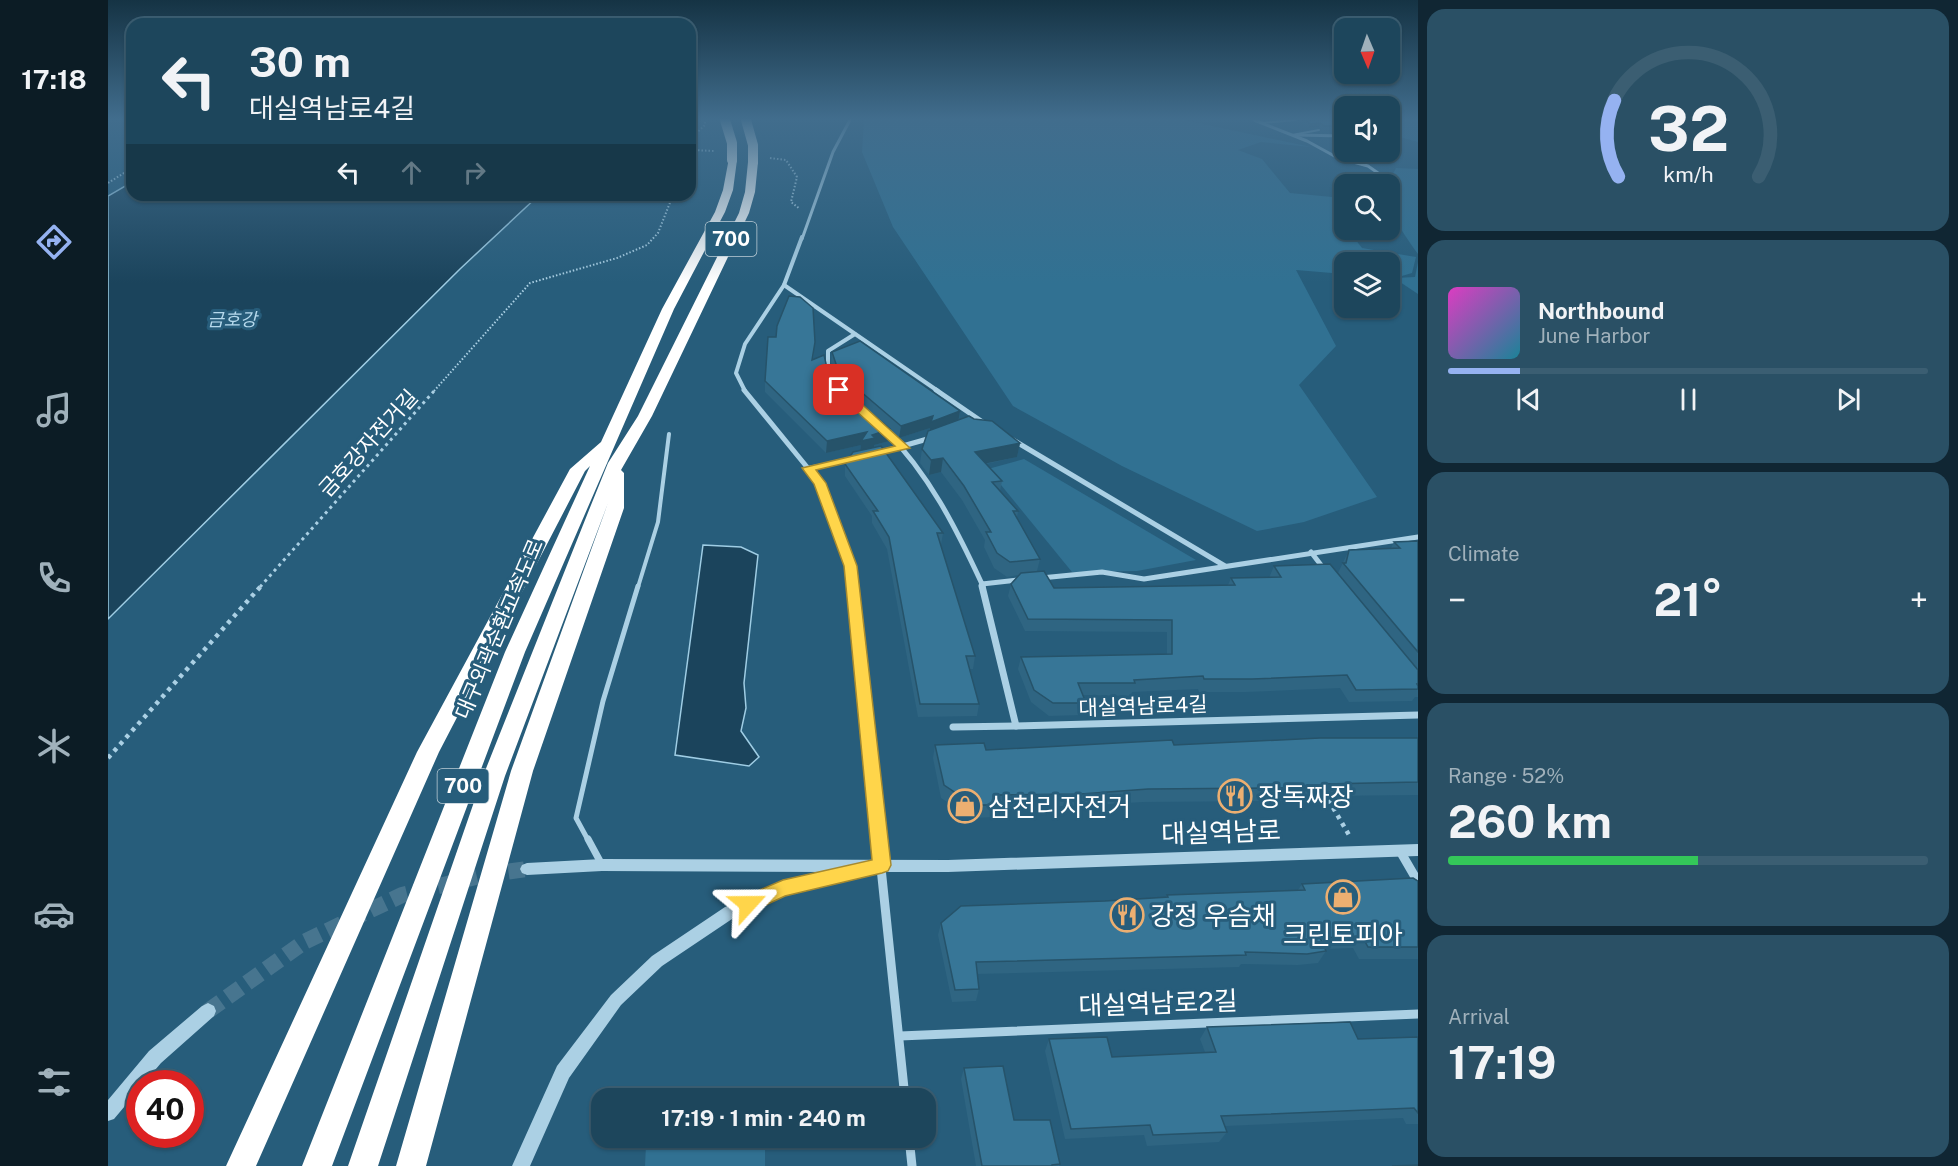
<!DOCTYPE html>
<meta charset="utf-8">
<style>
:root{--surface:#1d465c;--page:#2a5065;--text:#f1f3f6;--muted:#a0b1bb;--line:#3b5e72;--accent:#95b2f1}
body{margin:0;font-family:"Public Sans","Noto Sans KR",sans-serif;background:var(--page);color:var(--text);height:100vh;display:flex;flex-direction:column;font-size:22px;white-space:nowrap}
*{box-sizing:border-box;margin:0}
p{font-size:20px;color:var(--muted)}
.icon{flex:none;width:33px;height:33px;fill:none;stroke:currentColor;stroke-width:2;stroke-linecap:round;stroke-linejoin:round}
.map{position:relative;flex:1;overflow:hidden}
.panel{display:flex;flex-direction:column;gap:9px;padding:9px;background:#102633;width:540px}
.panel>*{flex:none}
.hud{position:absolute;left:18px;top:18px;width:570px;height:183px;border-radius:18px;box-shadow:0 2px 4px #0004,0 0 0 2px var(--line);background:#1d465c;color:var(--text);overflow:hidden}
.needle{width:39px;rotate:178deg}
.controls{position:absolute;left:1226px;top:18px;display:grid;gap:12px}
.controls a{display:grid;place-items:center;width:66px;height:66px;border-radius:12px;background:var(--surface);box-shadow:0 2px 4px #0004,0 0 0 2px var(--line);font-size:30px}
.speed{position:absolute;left:18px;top:1070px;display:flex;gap:12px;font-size:30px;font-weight:700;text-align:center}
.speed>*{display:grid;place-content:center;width:78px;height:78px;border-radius:50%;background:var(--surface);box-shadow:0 2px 4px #0004,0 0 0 2px var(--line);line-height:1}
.speed .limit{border:9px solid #d22;background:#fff;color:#111}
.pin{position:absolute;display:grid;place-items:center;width:51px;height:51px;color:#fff;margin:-26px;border-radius:12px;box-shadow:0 3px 9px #0006}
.me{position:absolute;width:66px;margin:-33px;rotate:66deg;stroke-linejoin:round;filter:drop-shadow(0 0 4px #0008)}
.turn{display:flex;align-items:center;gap:21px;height:126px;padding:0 24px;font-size:27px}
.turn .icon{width:78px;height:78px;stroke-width:2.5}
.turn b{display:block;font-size:42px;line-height:51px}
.lanes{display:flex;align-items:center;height:57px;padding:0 24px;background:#0003;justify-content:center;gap:30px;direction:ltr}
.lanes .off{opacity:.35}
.big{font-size:45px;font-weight:700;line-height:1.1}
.panel .card{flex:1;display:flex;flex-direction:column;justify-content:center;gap:9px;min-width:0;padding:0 21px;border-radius:18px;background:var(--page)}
.panel .dial{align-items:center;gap:0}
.dial svg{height:156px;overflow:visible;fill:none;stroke:var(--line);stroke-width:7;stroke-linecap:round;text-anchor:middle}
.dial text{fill:var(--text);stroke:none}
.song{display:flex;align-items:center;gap:18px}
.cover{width:72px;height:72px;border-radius:9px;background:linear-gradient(135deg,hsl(310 70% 55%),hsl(190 70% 35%))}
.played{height:6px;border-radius:3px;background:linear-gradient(90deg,var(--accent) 15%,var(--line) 15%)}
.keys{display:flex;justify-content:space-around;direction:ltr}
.heat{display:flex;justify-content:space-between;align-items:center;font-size:33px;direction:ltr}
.charge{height:9px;border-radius:4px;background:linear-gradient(90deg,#34c759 52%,var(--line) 0)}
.trip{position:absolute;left:483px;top:1088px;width:345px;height:60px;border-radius:18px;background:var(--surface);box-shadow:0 2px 4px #0004,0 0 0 2px var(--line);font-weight:700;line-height:60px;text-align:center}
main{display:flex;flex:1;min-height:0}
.tabs{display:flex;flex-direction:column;width:108px;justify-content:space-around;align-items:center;background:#0c1c25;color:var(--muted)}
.tabs .icon{width:42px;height:42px}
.tabs .on{color:var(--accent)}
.tabs b{font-size:27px;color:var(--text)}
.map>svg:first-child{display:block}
.green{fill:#317192}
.water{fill:#1b445c;stroke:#9fcde4;stroke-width:1.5}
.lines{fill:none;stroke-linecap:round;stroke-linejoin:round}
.tertiary-tunnel{stroke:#47758f;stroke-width:16;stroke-dasharray:16 8;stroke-linecap:butt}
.path-far2{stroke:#abd0e4;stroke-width:2;stroke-dasharray:1.5 2;stroke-linecap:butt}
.path-far1{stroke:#abd0e4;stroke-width:3;stroke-dasharray:3 4;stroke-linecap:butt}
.path{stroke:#abd0e4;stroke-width:4.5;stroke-dasharray:4 5;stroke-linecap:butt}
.service-far3{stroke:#abd0e4;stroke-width:2}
.service-far2{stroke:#abd0e4;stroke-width:4}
.service-far1{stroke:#abd0e4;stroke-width:5}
.service{stroke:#abd0e4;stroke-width:7}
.minor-far4{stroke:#abd0e4;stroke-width:3}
.minor-far3{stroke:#abd0e4;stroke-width:4}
.minor-far2{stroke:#abd0e4;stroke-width:5}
.minor-far1{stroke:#abd0e4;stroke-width:7}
.minor{stroke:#abd0e4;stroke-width:9}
.tertiary{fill:#abd0e4;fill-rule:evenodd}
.motorway{fill:#fff;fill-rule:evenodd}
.motorway-bridge{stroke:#fff;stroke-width:10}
.wall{fill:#2f6582}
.shaded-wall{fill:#26536a}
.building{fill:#377697;stroke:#26536a;stroke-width:1.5}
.route{fill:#ffd54a;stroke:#a68a30;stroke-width:1.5}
.labels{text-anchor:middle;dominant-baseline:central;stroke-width:6;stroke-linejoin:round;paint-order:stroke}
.far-water-label{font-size:18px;font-style:italic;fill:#b6d9ec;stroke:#275d7b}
.shield{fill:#275d7b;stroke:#beced7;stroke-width:1.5}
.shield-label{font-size:20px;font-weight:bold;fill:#fff}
.street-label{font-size:21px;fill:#fff;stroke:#275d7b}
.near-poi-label{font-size:26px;fill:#fff;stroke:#275d7b;text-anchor:start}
.near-street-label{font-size:26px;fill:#fff;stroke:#275d7b}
</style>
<main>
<nav class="tabs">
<b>17:18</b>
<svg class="icon on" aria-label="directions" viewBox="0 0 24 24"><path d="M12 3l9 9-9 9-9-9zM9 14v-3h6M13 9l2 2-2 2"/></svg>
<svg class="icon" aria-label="music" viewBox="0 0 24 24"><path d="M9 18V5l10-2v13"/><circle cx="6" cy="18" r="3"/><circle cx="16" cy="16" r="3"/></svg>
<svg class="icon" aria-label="phone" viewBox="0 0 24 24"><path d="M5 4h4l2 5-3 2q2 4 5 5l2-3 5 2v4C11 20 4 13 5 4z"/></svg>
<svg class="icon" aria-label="climate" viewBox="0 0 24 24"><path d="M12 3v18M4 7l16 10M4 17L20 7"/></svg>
<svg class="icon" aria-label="car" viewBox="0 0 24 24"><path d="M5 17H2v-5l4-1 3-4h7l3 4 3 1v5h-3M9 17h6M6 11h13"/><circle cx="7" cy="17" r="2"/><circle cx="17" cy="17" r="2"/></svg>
<svg class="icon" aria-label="filters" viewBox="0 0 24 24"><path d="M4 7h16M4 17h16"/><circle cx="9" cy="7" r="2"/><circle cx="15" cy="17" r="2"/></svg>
</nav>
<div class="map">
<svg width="1310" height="1166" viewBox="0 0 1310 1166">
<rect width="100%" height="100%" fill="#275d7b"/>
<!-- green -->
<g class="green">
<polygon points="756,120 1076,120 1203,147 1153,142 1130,150 1154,159 1182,193 1224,197 1236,230 1240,230 1254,248 1308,257 1304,273 1287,278 1307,277 1310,262 1310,294 1289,280 1281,279 1281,262 1236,262 1236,274 1188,270 1228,346 1191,385 1269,497 1196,522 1149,531 1014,466 905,406 785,227 754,152"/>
<polygon points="1281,120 1310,120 1310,142 1281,134"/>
<path d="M 1288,168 L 1310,169 L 1310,254 C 1290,227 1271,198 1288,168 Z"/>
<polygon points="916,459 1088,560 1029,571 964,572 880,469"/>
<polygon points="538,1145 657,1145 657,1166 537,1166"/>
</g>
<!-- water -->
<g class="water">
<polygon points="24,182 24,195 431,195 352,269 0,619 0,196"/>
<polygon points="595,545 633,547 650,555 636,683 638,708 633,731 651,757 641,766 567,755"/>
</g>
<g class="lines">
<!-- tertiary-tunnel -->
<polyline class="tertiary-tunnel" points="100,1011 196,942 294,895 376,875 419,869"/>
<!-- path-far2 -->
<g class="path-far2">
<polyline points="583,150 607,151"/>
<polyline points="582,152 582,139 597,125 597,120"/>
<polyline points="662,158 678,160 689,177 683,202 692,209"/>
<polyline points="0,183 24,168"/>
<polyline points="326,391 422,283 509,258 539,245 550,233 565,195"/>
</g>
<!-- path-far1 -->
<polyline class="path-far1" points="152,587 327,390"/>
<!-- path -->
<g class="path">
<polyline points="0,758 153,586"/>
<polyline points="1216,792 1241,835"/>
</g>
<!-- service-far3 -->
<g class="service-far3">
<polyline points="1152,123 1188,120"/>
<polyline points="1184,135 1211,130"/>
</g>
<!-- service-far2 -->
<g class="service-far2">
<polyline points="700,468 726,463"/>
<polyline points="530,587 550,522 561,434"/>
</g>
<!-- service-far1 -->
<polyline class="service-far1" points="480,840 468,818 495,701 530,586"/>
<!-- service -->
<polyline class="service" points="480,839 493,863"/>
<!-- minor-far4 -->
<g class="minor-far4">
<polyline points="1146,120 1199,141 1230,158 1260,166 1270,173 1277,184"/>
<polyline points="1189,135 1236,136"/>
<polyline points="694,239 725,152 742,120"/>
</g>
<!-- minor-far3 -->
<g class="minor-far3">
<polyline points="676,285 830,391"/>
<polyline points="720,372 720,351 747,334"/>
<polyline points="637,391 628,373 637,344 676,285 694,237"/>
</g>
<!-- minor-far2 -->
<g class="minor-far2">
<polyline points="636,390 712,483 742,566 744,587"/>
<polyline points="828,390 876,423"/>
<path d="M 777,430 C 821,474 848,528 874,584 L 911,580"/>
<polyline points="905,440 1117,566"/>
<polyline points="770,453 823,438"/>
<polyline points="726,463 748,458"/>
<polyline points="1203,552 1216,569"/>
<polyline points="933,578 994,572 1036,579 1310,537"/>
<polyline points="874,584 875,587"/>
</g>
<!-- minor-far1 -->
<g class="minor-far1">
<polyline points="744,586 770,840"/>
<polyline points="874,586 908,726 1310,715"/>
<polyline points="845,727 908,726"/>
</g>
<!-- minor -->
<g class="minor">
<polyline points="770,839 797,1098"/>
<polyline points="1292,851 1310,882"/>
<polyline points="792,1036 1310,1014"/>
<polyline points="801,1137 804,1166"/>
</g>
<!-- tertiary -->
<g class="tertiary">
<polygon points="1310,844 1310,856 840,872 762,872 761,874 756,876 677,895 627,917 554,966 513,1005 461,1078 422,1166 404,1166 449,1066 503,995 544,956 617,907 675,883 722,872 494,871 419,875 414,873 412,869 414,865 419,863 494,859 840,860"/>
<polygon points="100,1003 106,1006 108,1011 106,1016 53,1063 36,1083 32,1083 32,1088 6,1119 0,1121 0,1100 41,1051 94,1006"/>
</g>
<!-- motorway -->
<g class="motorway">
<polygon points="621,158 629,160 625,190 617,212 566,309 417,652 224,1166 194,1166 397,652 482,466 477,471 331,752 148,1166 118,1166 309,752 462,469 493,442 554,309 607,212 615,190"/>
<polygon points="645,159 650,162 647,192 641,213 544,416 513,470 516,473 516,508 425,771 318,1166 288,1166 403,771 500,503 397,776 270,1166 240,1166 375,776 481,510 500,463 530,416 631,213 637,192 640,162"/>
</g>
<!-- motorway-bridge -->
<g class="motorway-bridge">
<polyline points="617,120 624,143 624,160"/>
<polyline points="638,120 645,145 645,162"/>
</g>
</g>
<!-- wall -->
<g class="wall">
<polygon points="1191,120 1223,120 1225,126 1224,130 1214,130 1211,127 1201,128"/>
<polygon points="668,337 706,353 705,360 719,368 727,382 782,429 781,441 766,445 766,448 835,533 833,545 867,656 865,669 862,669 871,704 869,716 810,717 779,549 764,523 764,516 737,476 737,464 752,451 753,445 718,453 657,392 657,381"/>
<polygon points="724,352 852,411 851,420 866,419 912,443 909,457 878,464 894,481 892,491 910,511 909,518 932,559 929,571 946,588 1120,585 1123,578 1161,578 1166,566 1230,573 1241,550 1283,548 1286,542 1310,541 1310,697 1307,697 1304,701 1241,702 1232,688 1138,692 1091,692 1090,689 1024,692 1023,696 975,695 978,703 974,715 941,716 923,702 910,669 913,657 1059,654 1059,632 917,631 900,596 903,584 910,575 899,577 886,568 876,547 877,540 854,500 833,472 821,475 812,463 814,449 822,428 791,438 731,384 723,363"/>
<polygon points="1310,738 1310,795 1213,796 1211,799 1168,801 1035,802 968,806 891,807 888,817 864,818 833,798 825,758 827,745 878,750"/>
<polygon points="1310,881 1310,959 1251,959 1245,948 1217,949 1218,951 1210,963 1190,965 1133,964 1131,967 869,974 871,989 868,1001 844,1002 830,935 833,923 997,901 1058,897 1059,895 1190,890 1194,884"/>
<polygon points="1099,1027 1250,1039 1310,1037 1310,1124 1298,1124 1295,1118 1117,1126 1119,1132 1111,1142 1039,1146 1036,1135 957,1139 937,1051 941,1039 1004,1057 1097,1052 1092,1039"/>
<polygon points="856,1068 906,1120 952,1164 951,1166 868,1166 853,1079"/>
</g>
<!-- shaded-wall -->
<g class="shaded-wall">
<polygon points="1212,123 1211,127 1201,128 1202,124"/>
<polygon points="852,411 850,423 822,433 822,428 791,438 793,426 825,416"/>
<polygon points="782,429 781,441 766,445 766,449 752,452 753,445 718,453 719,441 759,432 764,435"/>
<polygon points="912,443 909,457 865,466 867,452"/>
<polygon points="835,458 833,472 821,475 823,460"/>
</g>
<!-- building -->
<g class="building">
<polygon points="1197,120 1223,120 1225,126 1216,126 1212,123 1202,124"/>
<polygon points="681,296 692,297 705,308 707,342 704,360 716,355 719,368 727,382 782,429 764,435 767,438 753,441 759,432 719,441 657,381 660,337 668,337 669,326"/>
<polygon points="752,341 852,411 823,422 825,416 793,426 731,373 724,352"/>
<polygon points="861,416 866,419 884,421 912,443 867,452 894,481 884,482 910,511 905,511 932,559 902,562 889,553 878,532 883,532 856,486 835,458 823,460 814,449 820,431"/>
<polygon points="773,446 835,533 829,533 867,656 858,656 871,704 812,704 781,537 765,511 770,511 737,464 745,452"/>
<polygon points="1310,541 1310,652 1235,563 1238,563 1241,550 1292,548 1286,542"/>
<polygon points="1222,564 1310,670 1310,684 1309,684 1310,686 1310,689 1248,690 1239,675 1144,679 1096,679 1095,676 1026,680 1027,683 970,683 978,703 945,703 926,690 913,657 1064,654 1064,620 920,619 903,584 913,573 936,571 946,588 1127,585 1123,578 1173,577 1166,566"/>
<polygon points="1212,738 1310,738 1310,782 1217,784 1219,787 1175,788 1040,789 973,794 889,795 891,805 866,805 836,785 827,745 876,743 878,750 1064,740 1066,745"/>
<polygon points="1305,878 1310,881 1310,947 1260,947 1254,936 1212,938 1218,951 1199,954 1137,952 1138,955 868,962 871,989 847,990 833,923 853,906 997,901 1060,897 1059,895 1197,890 1194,884"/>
<polygon points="1242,1022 1250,1039 1310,1037 1310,1113 1306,1108 1113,1116 1119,1132 1045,1135 1042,1125 963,1129 941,1039 999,1037 1004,1057 1108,1052 1099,1027"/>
<polygon points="895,1066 906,1120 942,1120 952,1164 944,1165 944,1166 874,1166 856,1068"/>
<polygon points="1310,1165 1310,1166 1284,1166"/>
</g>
<!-- sky -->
<linearGradient id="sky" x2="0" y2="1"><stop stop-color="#153344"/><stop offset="0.42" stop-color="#416d8d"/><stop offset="1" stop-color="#416d8d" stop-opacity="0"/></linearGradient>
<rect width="1310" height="283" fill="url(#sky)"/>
<!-- route -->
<polygon class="route" points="727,387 735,387 802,448 708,470 718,483 749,566 783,865 780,871 774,873 677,896 640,913 633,910 630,904 633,898 675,880 764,860 736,566 706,484 694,468 787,446 727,392"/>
<!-- icons -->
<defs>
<g id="restaurant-ring" transform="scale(1.725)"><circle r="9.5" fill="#275d7b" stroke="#ecaf71" stroke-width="1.5"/><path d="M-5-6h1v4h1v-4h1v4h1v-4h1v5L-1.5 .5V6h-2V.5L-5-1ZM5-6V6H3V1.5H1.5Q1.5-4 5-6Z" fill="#ecaf71"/></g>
<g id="shop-ring" transform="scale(1.725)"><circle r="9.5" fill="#275d7b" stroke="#ecaf71" stroke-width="1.5"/><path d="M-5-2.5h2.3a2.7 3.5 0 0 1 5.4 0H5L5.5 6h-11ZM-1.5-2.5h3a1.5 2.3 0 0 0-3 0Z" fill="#ecaf71"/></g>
</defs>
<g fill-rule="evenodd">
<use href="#restaurant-ring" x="1127" y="796"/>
<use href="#shop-ring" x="857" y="806"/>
<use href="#shop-ring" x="1235" y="897"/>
<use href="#restaurant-ring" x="1019" y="915"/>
</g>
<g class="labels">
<!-- far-water labels -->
<g class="far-water-label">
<text x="124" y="319">금호강</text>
</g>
<!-- shield labels -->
<g class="shield">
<rect x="597.5" y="222" width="51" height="34" rx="4.5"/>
<rect x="329.5" y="769" width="51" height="34" rx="4.5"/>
</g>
<g class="shield-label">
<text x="623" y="239">700</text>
<text x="355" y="786">700</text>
</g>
<!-- street labels -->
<g class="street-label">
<text transform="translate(260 443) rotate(-48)">금호강자전거길</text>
<text transform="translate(391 629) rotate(-67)">대구외곽순환고속도로</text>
<text transform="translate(1035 706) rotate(-2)">대실역남로4길</text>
</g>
<!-- near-poi labels -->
<g class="near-poi-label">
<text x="1150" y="796">장독짜장</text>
<text x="880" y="806">삼천리자전거</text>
<text x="1042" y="915">강정 우슴채</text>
<text x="1235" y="934" text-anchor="middle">크린토피아</text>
</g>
<!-- near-street labels -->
<g class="near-street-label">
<text transform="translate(1113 832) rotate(-2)">대실역남로</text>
<text transform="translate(1050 1003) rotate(-2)">대실역남로2길</text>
</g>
</g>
</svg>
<div class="controls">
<a><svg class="needle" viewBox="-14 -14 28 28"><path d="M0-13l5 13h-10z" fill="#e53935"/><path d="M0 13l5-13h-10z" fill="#a0b1bb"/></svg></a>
<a><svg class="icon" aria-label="sound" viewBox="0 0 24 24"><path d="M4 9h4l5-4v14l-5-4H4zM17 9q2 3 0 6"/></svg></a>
<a><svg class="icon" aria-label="search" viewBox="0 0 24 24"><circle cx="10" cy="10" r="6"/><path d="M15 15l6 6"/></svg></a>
<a><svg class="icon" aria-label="layers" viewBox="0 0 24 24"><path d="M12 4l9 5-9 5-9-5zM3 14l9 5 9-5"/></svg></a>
</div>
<div class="speed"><div class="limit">40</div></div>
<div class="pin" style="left:731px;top:390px;background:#d93025"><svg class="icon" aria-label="arrive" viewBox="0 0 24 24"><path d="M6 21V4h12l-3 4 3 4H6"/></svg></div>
<svg class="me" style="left:640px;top:904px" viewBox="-20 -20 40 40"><path d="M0-17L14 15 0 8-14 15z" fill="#ffd54a" stroke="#fff" stroke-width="4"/></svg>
<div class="trip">17:19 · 1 min · 240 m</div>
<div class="hud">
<div class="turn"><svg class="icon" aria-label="left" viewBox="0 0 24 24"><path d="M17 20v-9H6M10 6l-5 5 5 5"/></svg><div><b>30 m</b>대실역남로4길</div></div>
<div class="lanes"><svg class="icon" aria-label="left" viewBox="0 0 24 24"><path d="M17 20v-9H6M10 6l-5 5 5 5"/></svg><svg class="icon off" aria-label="ahead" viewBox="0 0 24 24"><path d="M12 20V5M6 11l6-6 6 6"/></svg><svg class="icon off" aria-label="right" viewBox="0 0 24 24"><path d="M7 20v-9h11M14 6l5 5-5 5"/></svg></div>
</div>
</div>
<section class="panel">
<div class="card dial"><svg viewBox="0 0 100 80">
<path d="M14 69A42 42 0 1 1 86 69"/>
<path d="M14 69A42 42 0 0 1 12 30" stroke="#95b2f1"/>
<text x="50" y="56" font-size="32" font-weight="700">32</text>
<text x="50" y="72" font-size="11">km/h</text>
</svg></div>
<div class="card">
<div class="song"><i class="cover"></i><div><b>Northbound</b><p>June Harbor</p></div></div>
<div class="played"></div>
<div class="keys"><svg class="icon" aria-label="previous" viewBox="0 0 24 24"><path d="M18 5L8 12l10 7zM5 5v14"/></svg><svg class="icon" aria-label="pause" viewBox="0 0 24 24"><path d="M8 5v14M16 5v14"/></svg><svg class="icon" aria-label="next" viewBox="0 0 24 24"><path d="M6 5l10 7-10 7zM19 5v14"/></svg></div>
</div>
<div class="card"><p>Climate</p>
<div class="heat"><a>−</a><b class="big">21°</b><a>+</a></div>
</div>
<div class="card"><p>Range · 52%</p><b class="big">260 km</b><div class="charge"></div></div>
<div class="card"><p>Arrival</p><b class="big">17:19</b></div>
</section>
</main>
